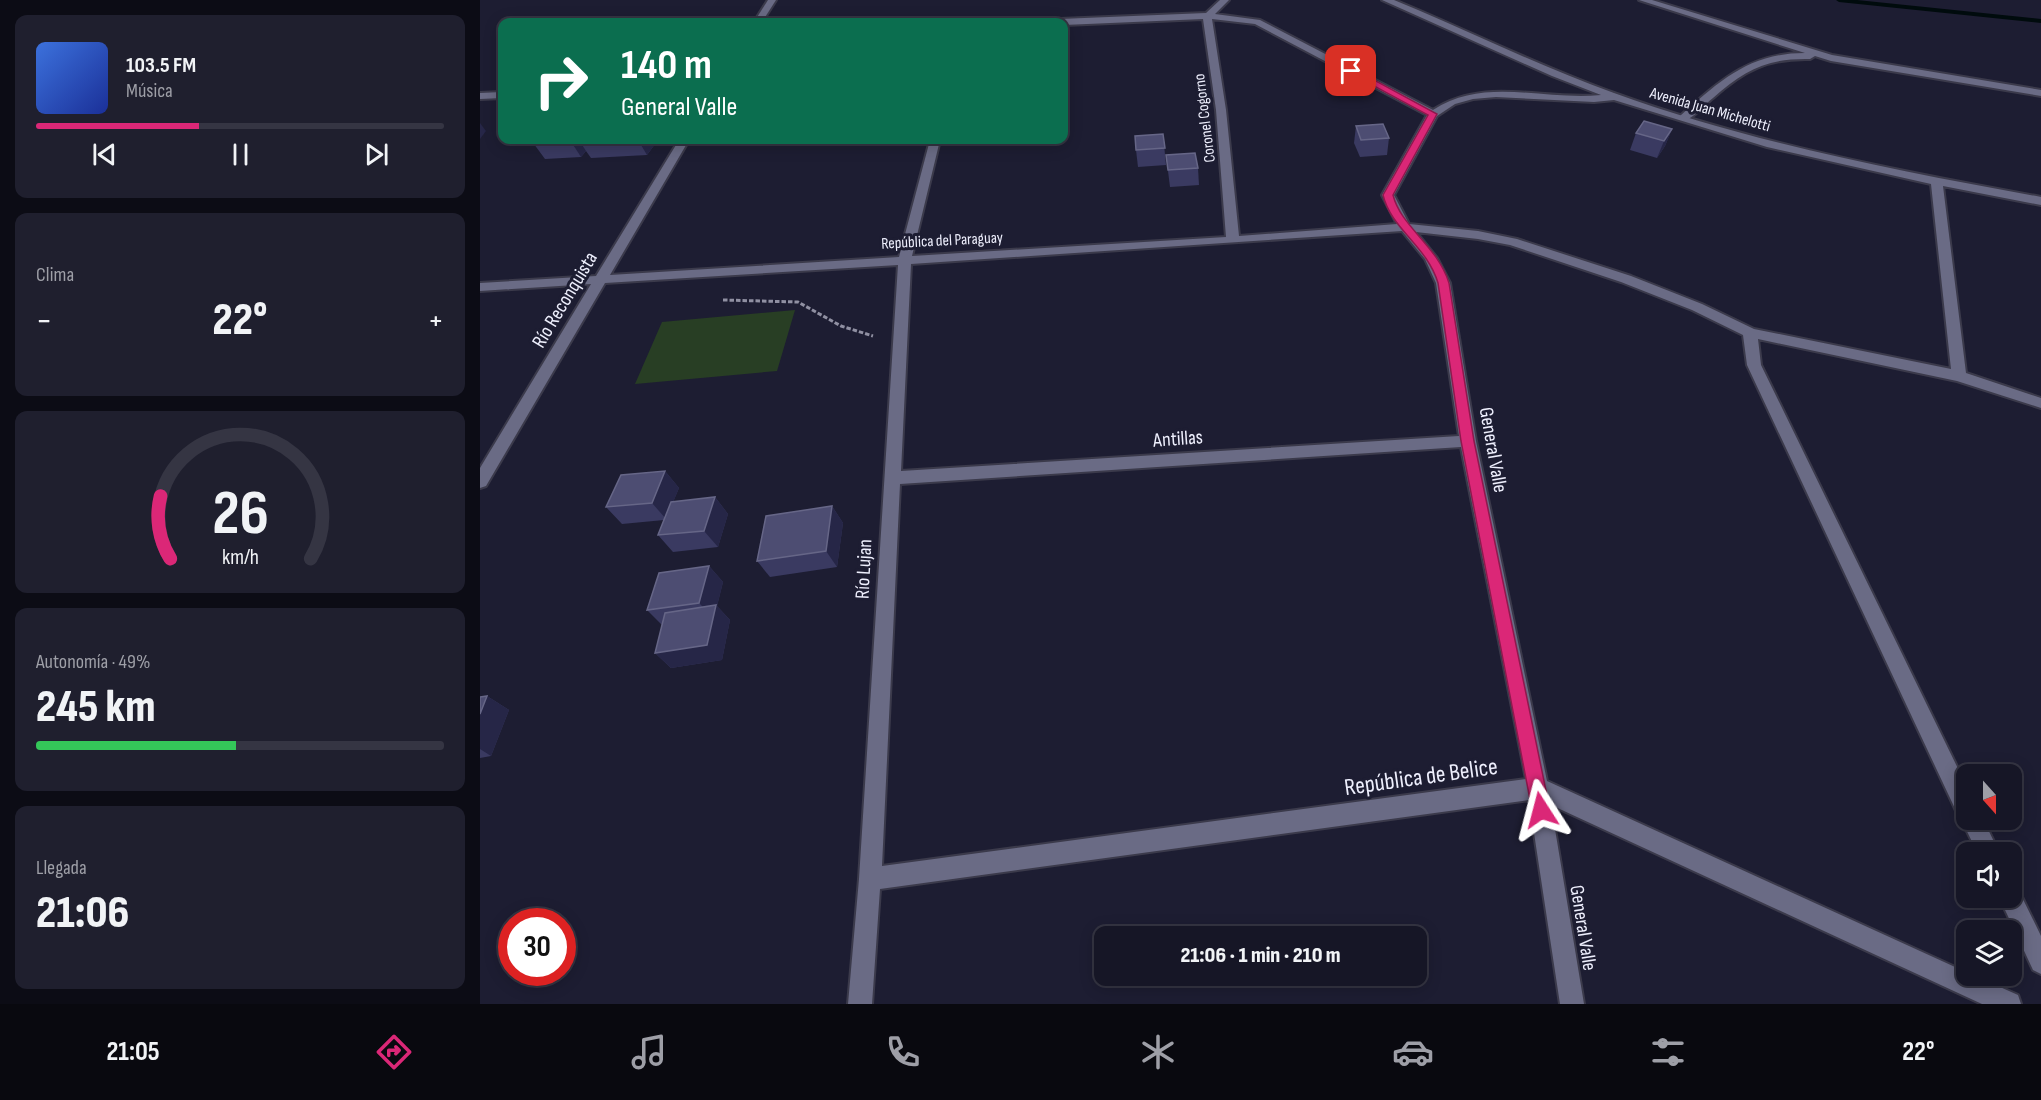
<!DOCTYPE html>
<html lang="es">
<meta charset="utf-8">
<style>
:root{--surface:#161626;--page:#1f1f2e;--text:#f1f3f6;--muted:#9e9fa7;--line:#353543;--accent:#db2777}
body{margin:0;font-family:"Sofia Sans Condensed",sans-serif;background:var(--page);color:var(--text);height:100vh;display:flex;flex-direction:column;font-size:22px;white-space:nowrap}
*{box-sizing:border-box;margin:0}
p{font-size:20px;color:var(--muted)}
.icon{flex:none;width:33px;height:33px;fill:none;stroke:currentColor;stroke-width:2;stroke-linecap:round;stroke-linejoin:round}
.map{position:relative;flex:1;overflow:hidden}
.panel{display:flex;flex-direction:column;gap:15px;padding:15px;background:#0c0c15;width:480px}
.panel>*{flex:none}
.banner{position:absolute;left:18px;top:18px;width:570px;height:126px;border-radius:12px;box-shadow:0 3px 15px #0003,0 0 0 2px var(--line);background:#0b6e4f;color:#fff;overflow:hidden}
.needle{width:39px;rotate:159deg}
.fabs{position:absolute;left:1476px;top:764px;display:grid;gap:12px}
.fabs a{display:grid;place-items:center;width:66px;height:66px;border-radius:12px;background:var(--surface);box-shadow:0 3px 15px #0003,0 0 0 2px var(--line);font-size:30px}
.speed{position:absolute;left:18px;top:908px;display:flex;gap:12px;font-size:30px;font-weight:700;text-align:center}
.speed>*{display:grid;place-content:center;width:78px;height:78px;border-radius:50%;background:var(--surface);box-shadow:0 3px 15px #0003,0 0 0 2px var(--line);line-height:1}
.speed .limit{border:9px solid #d22;background:#fff;color:#111}
.pin{position:absolute;display:grid;place-items:center;width:51px;height:51px;color:#fff;margin:-26px;border-radius:12px;box-shadow:0 3px 9px #0006}
.me{position:absolute;width:66px;margin:-33px;rotate:351deg;stroke-linejoin:round;filter:drop-shadow(0 0 4px #0008)}
.turn{display:flex;align-items:center;gap:21px;height:126px;padding:0 24px;font-size:27px}
.turn .icon{width:78px;height:78px;stroke-width:2.5}
.turn b{display:block;font-size:42px;line-height:51px}
.big{font-size:45px;font-weight:800;line-height:1.1}
.panel .card{flex:1;display:flex;flex-direction:column;justify-content:center;gap:9px;min-width:0;padding:0 21px;border-radius:12px;background:var(--page)}
.panel .dial{align-items:center;gap:0}
.dial svg{height:156px;overflow:visible;fill:none;stroke:var(--line);stroke-width:7;stroke-linecap:round;text-anchor:middle}
.dial text{fill:var(--text);stroke:none}
.song{display:flex;align-items:center;gap:18px}
.cover{width:72px;height:72px;border-radius:9px;background:linear-gradient(135deg,hsl(220 70% 55%),hsl(230 70% 35%))}
.played{height:6px;border-radius:3px;background:linear-gradient(90deg,var(--accent) 40%,var(--line) 40%)}
.keys{display:flex;justify-content:space-around;direction:ltr}
.heat{display:flex;justify-content:space-between;align-items:center;font-size:33px;direction:ltr}
.charge{height:9px;border-radius:4px;background:linear-gradient(90deg,#34c759 49%,var(--line) 0)}
.trip{position:absolute;left:614px;top:926px;width:333px;height:60px;border-radius:12px;background:var(--surface);box-shadow:0 3px 15px #0003,0 0 0 2px var(--line);font-weight:800;line-height:60px;text-align:center}
.tabs{display:flex;height:96px;justify-content:space-around;align-items:center;background:#09090f;color:var(--muted)}
.tabs .icon{width:42px;height:42px}
.tabs .on{color:var(--accent)}
.tabs b{font-size:27px;color:var(--text)}
main{display:flex;flex:1;min-height:0}
.map>svg:first-child{display:block}
.green{fill:#283e24}
.lines{fill:none;stroke-linecap:round;stroke-linejoin:round}
.stream{fill:#000b0d;fill-rule:evenodd}
.service-casing{stroke:#3b3a4b;stroke-width:4}
.minor-casing{stroke:#3b3a4b;stroke-width:4}
.path{stroke:#9090a2;stroke-width:3;stroke-dasharray:4.5 2;stroke-linecap:butt}
.service{fill:#6a6b85;fill-rule:evenodd}
.minor{fill:#6a6b85;fill-rule:evenodd}
.wall{fill:#3a3a61}
.shaded-wall{fill:#262647}
.building{fill:#4d4d72;stroke:#666687;stroke-width:1.5}
.route{fill:#db2777;stroke:#8e194d;stroke-width:1.5}
.labels{text-anchor:middle;dominant-baseline:central;stroke-width:6;stroke-linejoin:round;paint-order:stroke}
.far-street-label{font-size:16px;fill:#eeeffd;stroke:#1d1d32}
.street-label{font-size:20px;fill:#eeeffd;stroke:#1d1d32}
.near-street-label{font-size:24px;fill:#eeeffd;stroke:#1d1d32}
</style>
<main>
<section class="panel">
<div class="card">
<div class="song"><i class="cover"></i><div><b>103.5 FM</b><p>Música</p></div></div>
<div class="played"></div>
<div class="keys"><svg class="icon" aria-label="previous" viewBox="0 0 24 24"><path d="M18 5L8 12l10 7zM5 5v14"/></svg><svg class="icon" aria-label="pause" viewBox="0 0 24 24"><path d="M8 5v14M16 5v14"/></svg><svg class="icon" aria-label="next" viewBox="0 0 24 24"><path d="M6 5l10 7-10 7zM19 5v14"/></svg></div>
</div>
<div class="card"><p>Clima</p>
<div class="heat"><a>−</a><b class="big">22°</b><a>+</a></div>
</div>
<div class="card dial"><svg viewBox="0 0 100 80">
<path d="M14 69A42 42 0 1 1 86 69"/>
<path d="M14 69A42 42 0 0 1 9 37" stroke="#db2777"/>
<text x="50" y="56" font-size="32" font-weight="700">26</text>
<text x="50" y="72" font-size="11">km/h</text>
</svg></div>
<div class="card"><p>Autonomía · 49%</p><b class="big">245 km</b><div class="charge"></div></div>
<div class="card"><p>Llegada</p><b class="big">21:06</b></div>
</section>
<div class="map">
<svg width="1561" height="1004" viewBox="0 0 1561 1004">
<rect width="100%" height="100%" fill="#1d1d32"/>
<!-- green -->
<polygon class="green" points="315,310 297,371 155,384 182,322"/>
<g class="lines">
<!-- stream -->
<polygon class="stream" points="1356,0 1377,0 1561,19 1561,23 1359,2"/>
<!-- service casing -->
<g class="service-casing">
<path id="service" d="M 1159,0 L 1172,0 L 1352,55 L 1561,90 L 1561,96 L 1351,61 L 1335,56 L 1330,59 C 1288,58 1264,70 1233,98 C 1224,105 1215,117 1204,121 L 1199,118 L 1200,116 C 1240,81 1269,53 1325,53 Z"/>
</g>
<!-- minor casing -->
<g class="minor-casing">
<g id="minor">
<polygon points="288,0 296,0 282,22 274,22"/>
<path d="M 740,0 L 749,0 L 735,14 L 780,20 L 953,110 C 1005,76 1063,101 1121,95 L 1072,76 L 902,0 L 914,0 L 938,10 C 1003,38 1067,69 1134,93 C 1272,143 1417,171 1561,197 L 1561,205 L 1463,186 L 1486,373 L 1561,398 L 1561,408 L 1477,381 L 1278,339 L 1281,365 L 1486,785 L 1486,819 L 1503,819 L 1519,852 L 1497,852 L 1481,819 L 1482,816 L 1478,815 L 1267,365 L 1263,335 L 1212,310 L 1141,282 L 1030,245 L 998,239 L 936,232 L 957,258 L 970,283 L 996,441 L 1067,781 L 1486,972 L 1486,975 L 1493,975 L 1538,995 L 1541,1004 L 1502,1004 L 1071,805 L 1104,1004 L 1080,1004 L 1049,800 L 400,889 L 392,1004 L 368,1004 L 379,879 L 418,265 L 125,283 L 6,486 L 0,488 L 0,468 L 111,284 L 0,291 L 0,283 L 116,276 L 199,140 L 209,140 L 130,275 L 419,257 L 450,140 L 460,140 L 432,256 L 746,237 L 736,110 L 723,19 L 584,25 L 584,22 L 575,22 L 580,19 L 726,13 ZM 732,19 L 775,24 L 947,115 L 902,195 L 917,224 L 759,236 L 746,110 ZM 1016,97 L 1114,102 L 1134,100 L 1287,147 L 1451,184 L 1471,369 L 1274,329 L 1222,304 L 1151,276 L 1037,239 L 998,231 L 929,224 L 914,195 L 957,116 L 975,104 L 993,99 ZM 922,231 L 945,259 L 956,283 L 979,436 L 421,471 L 431,264 ZM 981,447 L 1046,779 L 402,866 L 420,484 Z"/>
<polygon points="22,92 22,98 0,99 0,93"/>
<polygon points="1532,886 1538,889 1561,936 1561,974 1553,970 1519,897 1532,897"/>
</g>
</g>
<!-- path -->
<polyline class="path" points="243,300 318,302 361,326 393,336"/>
<!-- service -->
<use href="#service" class="service"/>
<!-- minor -->
<use href="#minor" class="minor"/>
</g>
<!-- wall -->
<g class="wall">
<polygon points="876,126 909,138 907,155 880,157 874,143"/>
<polygon points="1192,129 1185,146 1177,158 1150,150 1156,133"/>
<polygon points="683,134 686,165 658,167 656,150"/>
<polygon points="51,140 178,140 167,155 111,158 106,151 101,157 65,159"/>
<polygon points="686,155 718,168 719,185 690,187"/>
<polygon points="185,471 199,488 193,502 235,497 248,514 238,547 193,552 178,535 184,520 142,524 126,507"/>
<polygon points="352,506 363,523 357,567 290,577 277,561"/>
<polygon points="229,566 243,582 237,606 250,620 242,660 191,668 175,653 182,625 167,610"/>
<polygon points="7,696 29,710 11,756 0,758 0,697"/>
</g>
<!-- shaded-wall -->
<g class="shaded-wall">
<polygon points="0,123 6,131 0,139"/>
<polygon points="1192,129 1185,146 1177,158 1184,141"/>
<polygon points="90,140 99,140 106,151 101,157"/>
<polygon points="158,140 178,140 167,155"/>
<polygon points="185,471 199,488 186,519 172,503"/>
<polygon points="235,497 248,514 238,547 224,531"/>
<polygon points="352,506 363,523 357,567 346,551"/>
<polygon points="229,566 243,582 237,606 250,620 242,660 191,668 175,653 233,617 219,603"/>
<polygon points="7,696 29,710 11,756 0,749 0,714"/>
</g>
<!-- building -->
<g class="building">
<polygon points="1164,121 1192,129 1184,141 1156,133"/>
<polygon points="903,124 909,138 881,140 876,126"/>
<polygon points="683,134 685,148 656,150 655,136"/>
<polygon points="715,153 718,168 688,170 686,155"/>
<polygon points="185,471 172,503 126,507 141,475"/>
<polygon points="235,497 224,531 178,535 191,502"/>
<polygon points="352,506 346,551 277,561 286,516"/>
<polygon points="229,566 219,603 167,610 179,573"/>
<polygon points="236,605 227,645 175,653 185,613"/>
<polygon points="7,696 0,714 0,697"/>
</g>
<!-- route -->
<path class="route" d="M 868,69 L 874,69 L 957,114 L 913,195 C 921,227 957,245 969,283 L 994,441 L 1070,810 L 1067,816 L 1061,819 L 1055,816 L 1052,810 L 981,441 L 958,283 C 947,246 911,229 903,195 L 948,115 L 868,72 Z"/>
<g class="labels">
<!-- far-street labels -->
<g class="far-street-label">
<text transform="translate(1230 110) rotate(16)">Avenida Juan Michelotti</text>
<text transform="translate(725 118) rotate(-97)">Coronel Cogorno</text>
<text transform="translate(462 241) rotate(-3)">República del Paraguay</text>
</g>
<!-- street labels -->
<g class="street-label">
<text transform="translate(85 300) rotate(-59)">Río Reconquista</text>
<text transform="translate(698 439) rotate(-4)">Antillas</text>
<text transform="translate(1013 450) rotate(80)">General Valle</text>
<text transform="translate(384 569) rotate(-87)">Río Lujan</text>
<text transform="translate(1103 928) rotate(81)">General Valle</text>
</g>
<!-- near-street labels -->
<g class="near-street-label">
<text transform="translate(941 777) rotate(-8)">República de Belice</text>
</g>
</g>
</svg>
<div class="fabs">
<a><svg class="needle" viewBox="-14 -14 28 28"><path d="M0-13l5 13h-10z" fill="#e53935"/><path d="M0 13l5-13h-10z" fill="#9e9fa7"/></svg></a>
<a><svg class="icon" aria-label="sound" viewBox="0 0 24 24"><path d="M4 9h4l5-4v14l-5-4H4zM17 9q2 3 0 6"/></svg></a>
<a><svg class="icon" aria-label="layers" viewBox="0 0 24 24"><path d="M12 4l9 5-9 5-9-5zM3 14l9 5 9-5"/></svg></a>
</div>
<div class="speed"><div class="limit">30</div></div>
<div class="pin" style="left:871px;top:71px;background:#d93025"><svg class="icon" aria-label="arrive" viewBox="0 0 24 24"><path d="M6 21V4h12l-3 4 3 4H6"/></svg></div>
<svg class="me" style="left:1061px;top:810px" viewBox="-20 -20 40 40"><path d="M0-17L14 15 0 8-14 15z" fill="#db2777" stroke="#fff" stroke-width="4"/></svg>
<div class="trip">21:06 · 1 min · 210 m</div>
<div class="banner">
<div class="turn"><svg class="icon" aria-label="right" viewBox="0 0 24 24"><path d="M7 20v-9h11M14 6l5 5-5 5"/></svg><div><b>140 m</b>General Valle</div></div>
</div>
</div>
</main>
<nav class="tabs">
<b>21:05</b>
<svg class="icon on" aria-label="directions" viewBox="0 0 24 24"><path d="M12 3l9 9-9 9-9-9zM9 14v-3h6M13 9l2 2-2 2"/></svg>
<svg class="icon" aria-label="music" viewBox="0 0 24 24"><path d="M9 18V5l10-2v13"/><circle cx="6" cy="18" r="3"/><circle cx="16" cy="16" r="3"/></svg>
<svg class="icon" aria-label="phone" viewBox="0 0 24 24"><path d="M5 4h4l2 5-3 2q2 4 5 5l2-3 5 2v4C11 20 4 13 5 4z"/></svg>
<svg class="icon" aria-label="climate" viewBox="0 0 24 24"><path d="M12 3v18M4 7l16 10M4 17L20 7"/></svg>
<svg class="icon" aria-label="car" viewBox="0 0 24 24"><path d="M5 17H2v-5l4-1 3-4h7l3 4 3 1v5h-3M9 17h6M6 11h13"/><circle cx="7" cy="17" r="2"/><circle cx="17" cy="17" r="2"/></svg>
<svg class="icon" aria-label="filters" viewBox="0 0 24 24"><path d="M4 7h16M4 17h16"/><circle cx="9" cy="7" r="2"/><circle cx="15" cy="17" r="2"/></svg>
<b>22°</b>
</nav>
